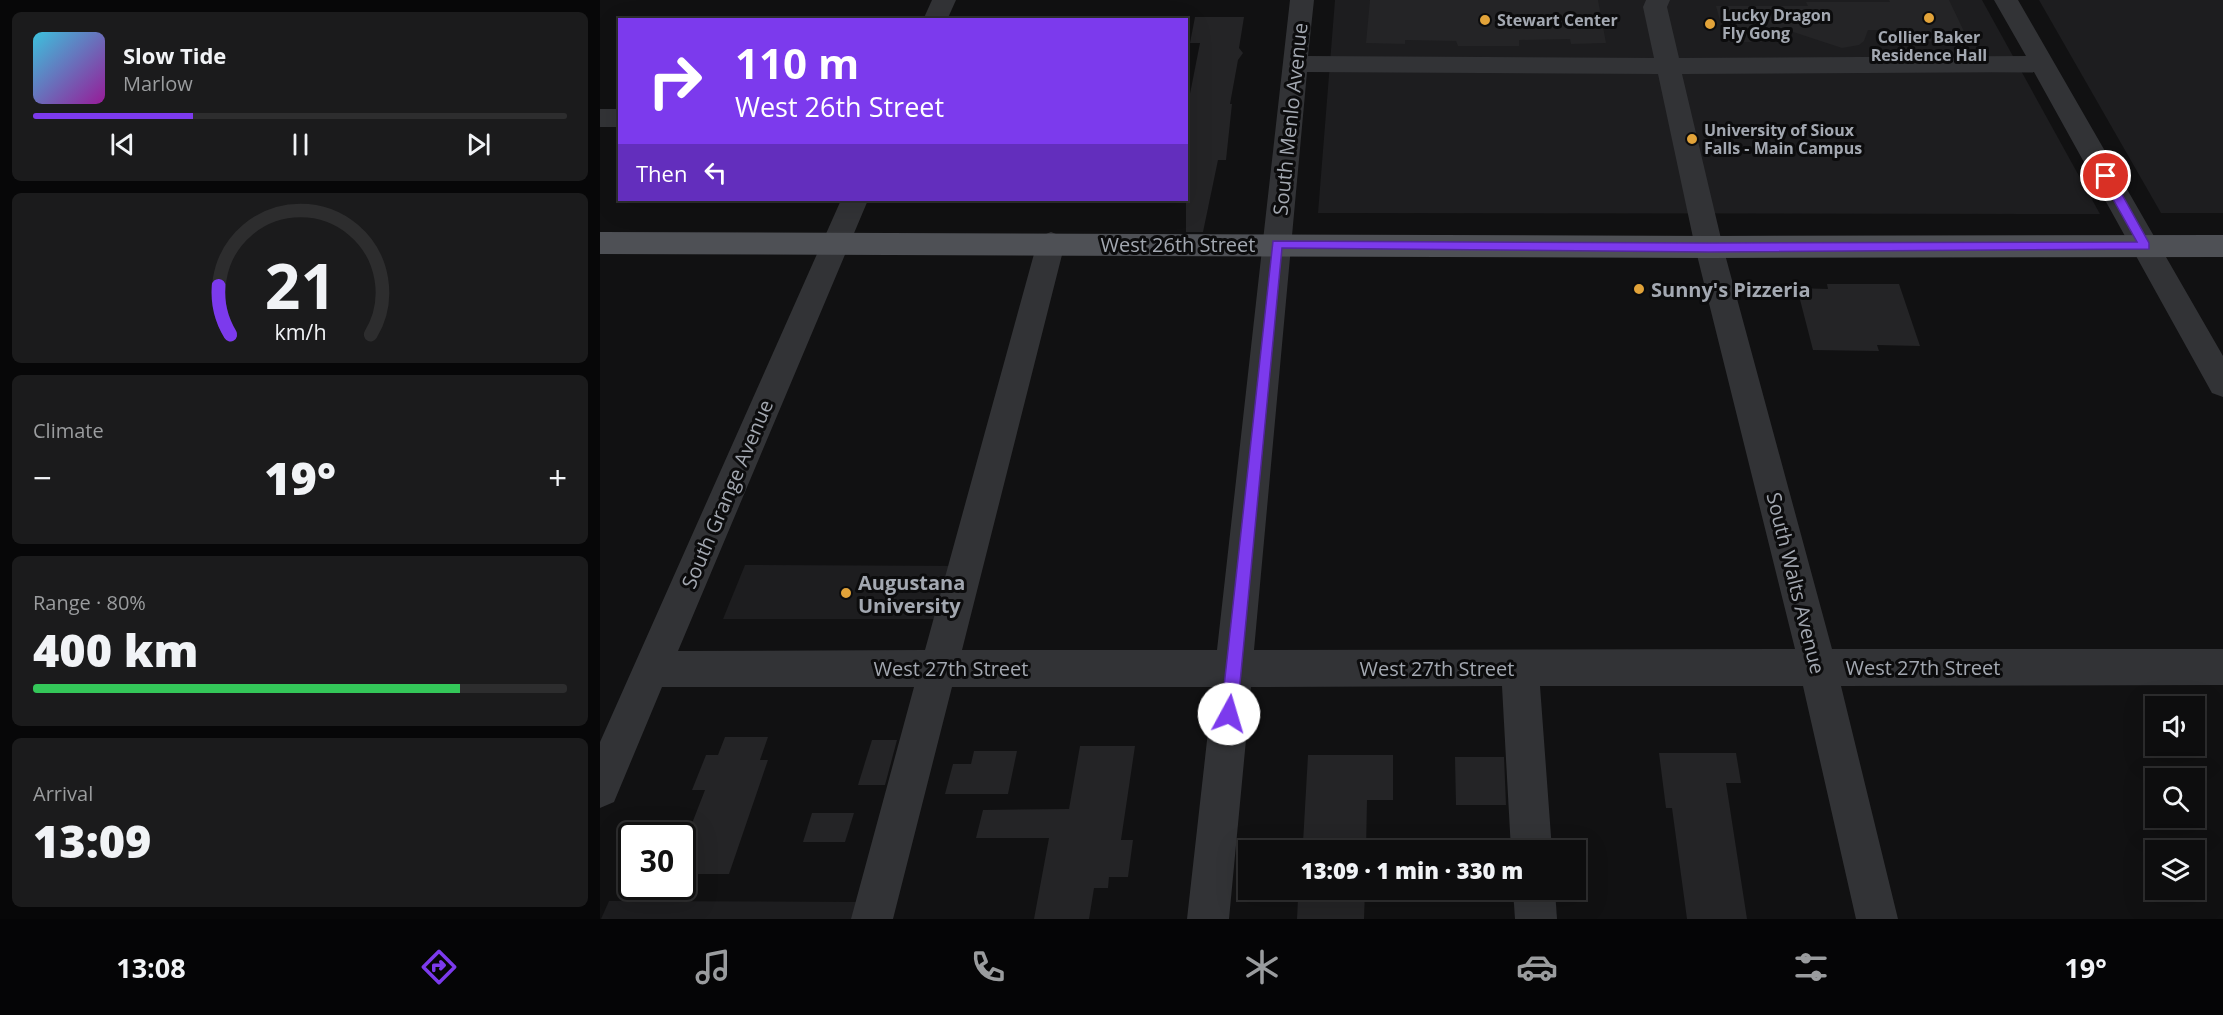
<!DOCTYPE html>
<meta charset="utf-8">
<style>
:root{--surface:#0d0d0e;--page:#1b1b1c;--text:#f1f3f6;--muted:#9a9c9e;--line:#2d2d2e;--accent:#7c3aed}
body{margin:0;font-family:"Open Sans",sans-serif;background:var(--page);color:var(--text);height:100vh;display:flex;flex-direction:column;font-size:22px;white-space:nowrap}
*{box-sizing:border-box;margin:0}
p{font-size:20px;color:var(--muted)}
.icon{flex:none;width:33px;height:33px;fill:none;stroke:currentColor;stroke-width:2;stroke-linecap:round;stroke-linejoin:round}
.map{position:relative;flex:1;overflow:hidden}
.panel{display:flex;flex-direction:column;gap:12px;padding:12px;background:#070708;width:600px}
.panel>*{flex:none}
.guide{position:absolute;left:18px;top:18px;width:570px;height:183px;border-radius:0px;box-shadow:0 6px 24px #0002,0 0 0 2px var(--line);background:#7c3aed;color:#fff;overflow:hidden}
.tools{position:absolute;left:1545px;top:696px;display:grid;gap:12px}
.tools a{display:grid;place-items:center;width:60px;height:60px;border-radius:0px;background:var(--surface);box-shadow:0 6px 24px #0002,0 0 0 2px var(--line);font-size:30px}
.speed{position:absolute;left:18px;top:822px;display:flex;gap:12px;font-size:30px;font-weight:700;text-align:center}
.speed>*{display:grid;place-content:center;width:78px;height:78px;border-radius:50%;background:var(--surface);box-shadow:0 6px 24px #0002,0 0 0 2px var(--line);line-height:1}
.speed .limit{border:3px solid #111;border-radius:9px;background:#fff;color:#111}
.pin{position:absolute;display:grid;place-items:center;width:51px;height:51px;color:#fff;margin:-26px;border:3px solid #fff;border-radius:50%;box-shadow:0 2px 6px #0007}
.me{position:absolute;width:66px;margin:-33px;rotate:6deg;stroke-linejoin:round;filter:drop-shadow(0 0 4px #0008)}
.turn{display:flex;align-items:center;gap:21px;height:126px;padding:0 18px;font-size:27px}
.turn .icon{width:78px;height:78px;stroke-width:2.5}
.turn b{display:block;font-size:42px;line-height:51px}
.then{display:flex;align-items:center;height:57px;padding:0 18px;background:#0003;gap:12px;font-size:22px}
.big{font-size:45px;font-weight:800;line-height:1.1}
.panel .card{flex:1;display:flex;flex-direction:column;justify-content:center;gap:9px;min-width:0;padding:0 21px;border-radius:9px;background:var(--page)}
.panel .dial{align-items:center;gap:0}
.dial svg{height:156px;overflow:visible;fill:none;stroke:var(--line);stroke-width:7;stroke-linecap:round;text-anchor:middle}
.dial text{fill:var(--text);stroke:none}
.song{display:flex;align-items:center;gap:18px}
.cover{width:72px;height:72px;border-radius:9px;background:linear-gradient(135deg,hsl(190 70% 55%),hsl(300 70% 35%))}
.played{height:6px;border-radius:3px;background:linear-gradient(90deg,var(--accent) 30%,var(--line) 30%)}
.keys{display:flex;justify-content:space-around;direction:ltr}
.heat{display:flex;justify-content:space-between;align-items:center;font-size:33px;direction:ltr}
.charge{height:9px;border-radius:4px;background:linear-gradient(90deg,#34c759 80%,var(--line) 0)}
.trip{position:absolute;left:638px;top:840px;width:348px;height:60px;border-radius:0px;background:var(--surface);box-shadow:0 6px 24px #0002,0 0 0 2px var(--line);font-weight:800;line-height:60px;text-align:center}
.menu{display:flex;height:96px;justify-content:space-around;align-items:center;background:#050506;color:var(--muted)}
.menu .icon{width:42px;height:42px}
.menu .current{color:var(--accent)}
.menu b{font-size:27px;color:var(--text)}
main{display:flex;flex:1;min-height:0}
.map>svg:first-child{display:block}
.built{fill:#1d1d1f}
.building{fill:#242426}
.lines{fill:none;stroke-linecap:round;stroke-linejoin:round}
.minor{fill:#323336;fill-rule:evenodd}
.major{fill:#4e5055;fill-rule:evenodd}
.route{fill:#7c3aed;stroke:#51269a;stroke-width:1.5}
.poi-dot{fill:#e2a339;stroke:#0c0c0d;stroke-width:2}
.labels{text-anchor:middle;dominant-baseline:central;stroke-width:6;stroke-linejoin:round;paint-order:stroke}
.far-poi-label{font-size:16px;font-weight:bold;fill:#a3a8b1;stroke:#0c0c0d;text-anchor:start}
.street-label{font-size:20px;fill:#a3a8b1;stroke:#0c0c0d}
.poi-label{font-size:20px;font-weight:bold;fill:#a3a8b1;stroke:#0c0c0d;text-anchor:start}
</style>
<main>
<section class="panel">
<div class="card">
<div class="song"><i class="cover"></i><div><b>Slow Tide</b><p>Marlow</p></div></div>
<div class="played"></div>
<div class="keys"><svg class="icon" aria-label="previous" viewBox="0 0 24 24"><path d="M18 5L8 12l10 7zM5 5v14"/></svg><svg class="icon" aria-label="pause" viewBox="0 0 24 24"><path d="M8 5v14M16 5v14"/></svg><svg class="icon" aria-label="next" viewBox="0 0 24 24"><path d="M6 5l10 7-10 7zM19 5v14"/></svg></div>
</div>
<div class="card dial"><svg viewBox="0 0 100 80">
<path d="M14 69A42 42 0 1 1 86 69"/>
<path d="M14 69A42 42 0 0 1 8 44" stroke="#7c3aed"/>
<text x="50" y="56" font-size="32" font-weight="700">21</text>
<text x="50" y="72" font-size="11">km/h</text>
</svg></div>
<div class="card"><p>Climate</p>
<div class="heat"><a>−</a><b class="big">19°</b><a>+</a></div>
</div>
<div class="card"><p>Range · 80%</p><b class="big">400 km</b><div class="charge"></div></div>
<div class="card"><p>Arrival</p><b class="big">13:09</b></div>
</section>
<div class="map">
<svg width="1623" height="919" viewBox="0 0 1623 919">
<rect width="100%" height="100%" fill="#111112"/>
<!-- built -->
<g class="built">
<polygon points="735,0 1382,0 1500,214 718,213"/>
<polygon points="1439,0 1623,0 1623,213 1561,213"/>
<polygon points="145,565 365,566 350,619 123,619"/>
<polygon points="9,901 258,902 253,919 1,919"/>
</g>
<!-- building -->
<g class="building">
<polygon points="770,0 998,0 1006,43 971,44 970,39 919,40 919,46 858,46 856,41 805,40 805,44 766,43"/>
<polygon points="1289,0 1349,0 1369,42 1310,41 1305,30 1268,30 1264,41 1259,45 1242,48 1178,27 1183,42 1126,42 1116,6 1208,6 1206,2 1290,2"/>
<polygon points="595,17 644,17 639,48 643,53 638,60 630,104 632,104 626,160 618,160 603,232 586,232 586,114 600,43 590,43"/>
<polygon points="1227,284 1299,284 1320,346 1277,345 1279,351 1213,350 1197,288 1228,289"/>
<polygon points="125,737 168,737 160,760 168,760 129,874 82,874 82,849 105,790 92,790 106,755 118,755"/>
<polygon points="272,740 297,740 285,785 258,785"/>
<polygon points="480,746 535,746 521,840 533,840 528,877 509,877 508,888 494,888 489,919 434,919 449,838 376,838 383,810 469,809"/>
<polygon points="374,751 417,751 408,794 345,794 353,764 371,764"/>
<polygon points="1059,753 1136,753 1141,783 1126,783 1147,919 1087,919 1072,808 1066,808"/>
<polygon points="708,755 793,755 793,800 767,800 766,850 697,850 698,843 703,843"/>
<polygon points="855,757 904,757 906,805 856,805"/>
<polygon points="212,813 254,813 245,842 203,842"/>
<polygon points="695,890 765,890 764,919 697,919 698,899 694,899"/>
</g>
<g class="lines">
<!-- minor -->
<g class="minor">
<polygon points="332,0 356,0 347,20 323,20"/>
<path d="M 690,0 L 714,0 L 708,56 L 1054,58 L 1043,7 L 1046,0 L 1070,0 L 1067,7 L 1079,58 L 1426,56 L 1394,0 L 1418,0 L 1623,356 L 1623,397 L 1612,393 L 1434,72 L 1082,74 L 1123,247 L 1232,649 L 1623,649 L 1623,685 L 1241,686 L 1298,919 L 1256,919 L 1203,686 L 940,686 L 952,850 L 911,850 L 902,686 L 651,687 L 629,919 L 587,919 L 613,687 L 352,687 L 293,919 L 251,919 L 314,687 L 62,687 L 14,802 L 0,808 L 0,742 L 241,200 L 268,200 L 78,651 L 325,650 L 437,243 L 441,236 L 451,232 L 461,236 L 465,243 L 362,650 L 617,650 ZM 707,72 L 1058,74 L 1095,247 L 1195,649 L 654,650 Z"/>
<rect x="0" y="109" width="20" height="18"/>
<polygon points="913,890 955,890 957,919 915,919"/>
</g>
<!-- major -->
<polygon class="major" points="0,232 1109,236 1623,235 1623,257 1109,258 0,254"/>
</g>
<!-- route -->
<polygon class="route" points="1506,172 1510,173 1549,243 1549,249 1109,252 682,248 637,714 635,719 629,722 623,719 621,714 673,241 1109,243 1537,242 1500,176"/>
<!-- markers -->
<g class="poi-dot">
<circle cx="1329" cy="18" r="6"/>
<circle cx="885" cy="20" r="6"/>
<circle cx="1110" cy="24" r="6"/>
<circle cx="1092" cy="139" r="6"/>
<circle cx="1039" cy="289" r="6"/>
<circle cx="246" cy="593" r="6"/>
</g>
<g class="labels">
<!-- far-poi labels -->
<g class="far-poi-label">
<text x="1122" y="15">Lucky Dragon<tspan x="1122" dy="18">Fly Gong</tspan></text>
<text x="897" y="20">Stewart Center</text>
<text x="1329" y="37" text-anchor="middle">Collier Baker<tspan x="1329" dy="18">Residence Hall</tspan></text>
<text x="1104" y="130">University of Sioux<tspan x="1104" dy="18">Falls - Main Campus</tspan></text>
</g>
<!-- street labels -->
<g class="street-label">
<text transform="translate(690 119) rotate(-84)">South Menlo Avenue</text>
<text x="578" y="244">West 26th Street</text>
<text transform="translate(127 494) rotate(-67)">South Grange Avenue</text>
<text transform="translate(1196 583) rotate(76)">South Walts Avenue</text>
<text x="1323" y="667">West 27th Street</text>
<text x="351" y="668">West 27th Street</text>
<text x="837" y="668">West 27th Street</text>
</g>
<!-- poi labels -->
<g class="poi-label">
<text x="1051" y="289">Sunny's Pizzeria</text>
<text x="258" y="582">Augustana<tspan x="258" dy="23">University</tspan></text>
</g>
</g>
</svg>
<div class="tools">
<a><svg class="icon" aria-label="sound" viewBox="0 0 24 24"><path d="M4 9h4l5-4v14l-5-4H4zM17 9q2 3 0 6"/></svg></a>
<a><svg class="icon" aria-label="search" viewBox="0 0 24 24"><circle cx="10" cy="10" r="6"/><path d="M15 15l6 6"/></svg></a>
<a><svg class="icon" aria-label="layers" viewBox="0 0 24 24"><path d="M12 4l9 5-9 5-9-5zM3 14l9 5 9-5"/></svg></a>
</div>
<div class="speed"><div class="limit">30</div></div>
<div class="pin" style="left:1506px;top:176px;background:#d93025"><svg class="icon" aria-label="arrive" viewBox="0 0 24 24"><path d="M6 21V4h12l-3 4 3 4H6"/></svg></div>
<svg class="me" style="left:629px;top:714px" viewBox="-20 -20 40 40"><circle r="19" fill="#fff"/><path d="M0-13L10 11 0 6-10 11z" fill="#7c3aed"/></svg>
<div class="trip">13:09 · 1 min · 330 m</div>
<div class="guide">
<div class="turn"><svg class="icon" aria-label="right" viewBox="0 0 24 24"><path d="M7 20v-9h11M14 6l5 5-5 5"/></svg><div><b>110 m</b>West 26th Street</div></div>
<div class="then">Then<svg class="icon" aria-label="left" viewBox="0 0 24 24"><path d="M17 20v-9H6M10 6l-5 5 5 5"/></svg></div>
</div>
</div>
</main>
<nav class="menu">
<b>13:08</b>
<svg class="icon current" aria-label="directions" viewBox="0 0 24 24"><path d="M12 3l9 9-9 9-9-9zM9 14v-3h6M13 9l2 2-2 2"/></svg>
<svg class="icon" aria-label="music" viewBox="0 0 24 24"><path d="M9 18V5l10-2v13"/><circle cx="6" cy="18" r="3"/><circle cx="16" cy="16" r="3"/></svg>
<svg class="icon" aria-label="phone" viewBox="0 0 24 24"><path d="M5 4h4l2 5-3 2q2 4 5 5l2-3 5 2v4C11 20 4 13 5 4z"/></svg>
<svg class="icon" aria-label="climate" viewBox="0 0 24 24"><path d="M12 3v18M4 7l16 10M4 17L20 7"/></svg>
<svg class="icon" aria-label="car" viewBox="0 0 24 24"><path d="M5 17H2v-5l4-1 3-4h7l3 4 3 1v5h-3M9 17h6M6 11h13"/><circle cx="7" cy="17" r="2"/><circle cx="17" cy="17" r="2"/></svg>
<svg class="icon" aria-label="filters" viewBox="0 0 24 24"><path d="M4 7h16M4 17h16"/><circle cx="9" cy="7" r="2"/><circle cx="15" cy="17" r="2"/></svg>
<b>19°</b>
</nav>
